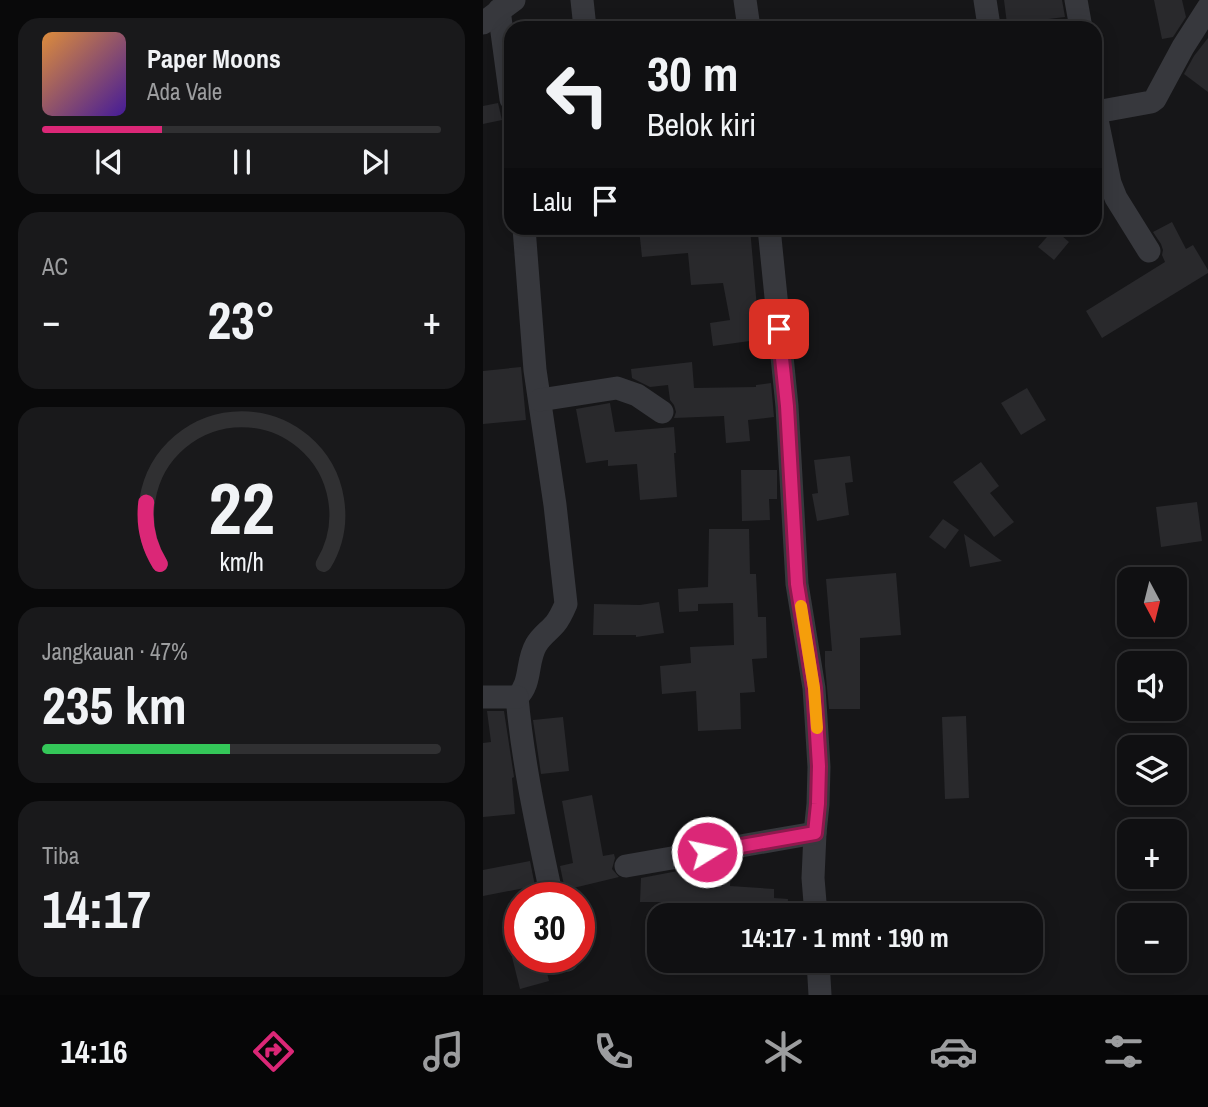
<!DOCTYPE html>
<html lang="id">
<meta charset="utf-8">
<style>
:root{--surface:#101012;--page:#19191b;--text:#f1f3f6;--muted:#9c9d9f;--line:#303032;--accent:#db2777}
body{margin:0;font-family:"Archivo Narrow",sans-serif;background:var(--page);color:var(--text);height:100vh;display:flex;flex-direction:column;font-size:26px;white-space:nowrap}
*{box-sizing:border-box;margin:0}
p{font-size:23px;color:var(--muted)}
.icon{flex:none;width:38px;height:38px;fill:none;stroke:currentColor;stroke-width:2;stroke-linecap:round;stroke-linejoin:round}
.map{position:relative;flex:1;overflow:hidden}
.sheet{display:flex;flex-direction:column;gap:18px;padding:18px;background:#09090a;width:483px}
.sheet>*{flex:none}
.hud{position:absolute;left:21px;top:21px;width:598px;height:214px;border-radius:21px;box-shadow:0 4px 18px #0003,0 0 0 2px var(--line);background:#101012;color:var(--text);overflow:hidden}
.needle{width:46px;rotate:173deg}
.controls{position:absolute;left:634px;top:567px;display:grid;gap:14px}
.controls a{display:grid;place-items:center;width:70px;height:70px;border-radius:14px;background:var(--surface);box-shadow:0 4px 18px #0003,0 0 0 2px var(--line);font-size:35px}
.speed{position:absolute;left:21px;top:882px;display:flex;gap:14px;font-size:35px;font-weight:700;text-align:center}
.speed>*{display:grid;place-content:center;width:91px;height:91px;border-radius:50%;background:var(--surface);box-shadow:0 4px 18px #0003,0 0 0 2px var(--line);line-height:1}
.speed .limit{border:10px solid #d22;background:#fff;color:#111}
.pin{position:absolute;display:grid;place-items:center;width:60px;height:60px;color:#fff;margin:-30px;border-radius:14px;box-shadow:0 4px 10px #0006}
.me{position:absolute;width:77px;margin:-38px;rotate:80deg;stroke-linejoin:round;filter:drop-shadow(0 0 5px #0008)}
.turn{display:flex;align-items:center;gap:24px;height:147px;padding:0 28px;font-size:32px}
.turn .icon{width:91px;height:91px;stroke-width:2.5}
.turn b{display:block;font-size:49px;line-height:60px}
.then{display:flex;align-items:center;height:66px;padding:0 28px;background:#0003;gap:14px;font-size:26px}
.big{font-size:52px;font-weight:800;line-height:1.1}
.sheet .widget{flex:1;display:flex;flex-direction:column;justify-content:center;gap:10px;min-width:0;padding:0 24px;border-radius:21px;background:var(--page)}
.sheet .dial{align-items:center;gap:0}
.dial svg{height:182px;overflow:visible;fill:none;stroke:var(--line);stroke-width:7;stroke-linecap:round;text-anchor:middle}
.dial text{fill:var(--text);stroke:none}
.song{display:flex;align-items:center;gap:21px}
.cover{width:84px;height:84px;border-radius:10px;background:linear-gradient(135deg,hsl(30 70% 55%),hsl(260 70% 35%))}
.played{height:7px;border-radius:4px;background:linear-gradient(90deg,var(--accent) 30%,var(--line) 30%)}
.keys{display:flex;justify-content:space-around;direction:ltr}
.heat{display:flex;justify-content:space-between;align-items:center;font-size:38px;direction:ltr}
.charge{height:10px;border-radius:5px;background:linear-gradient(90deg,#34c759 47%,var(--line) 0)}
.trip{position:absolute;left:164px;top:903px;width:396px;height:70px;border-radius:21px;background:var(--surface);box-shadow:0 4px 18px #0003,0 0 0 2px var(--line);font-weight:800;line-height:70px;text-align:center}
.menu{display:flex;height:112px;justify-content:space-around;align-items:center;background:#060607;color:var(--muted)}
.menu .icon{width:49px;height:49px}
.menu .active{color:var(--accent)}
.menu b{font-size:32px;color:var(--text)}
main{display:flex;flex:1;min-height:0}
.map>svg:first-child{display:block}
.building{fill:#29292c}
.lines{fill:none;stroke-linecap:round;stroke-linejoin:round}
.minor{stroke:#37383d;stroke-width:23}
.route-casing{stroke:#8e194d;stroke-width:18}
.route{stroke:#db2777;stroke-width:12}
.slow{stroke:#f59e0b;stroke-width:12}
</style>
<main>
<section class="sheet">
<div class="widget">
<div class="song"><i class="cover"></i><div><b>Paper Moons</b><p>Ada Vale</p></div></div>
<div class="played"></div>
<div class="keys"><svg class="icon" aria-label="previous" viewBox="0 0 24 24"><path d="M18 5L8 12l10 7zM5 5v14"/></svg><svg class="icon" aria-label="pause" viewBox="0 0 24 24"><path d="M8 5v14M16 5v14"/></svg><svg class="icon" aria-label="next" viewBox="0 0 24 24"><path d="M6 5l10 7-10 7zM19 5v14"/></svg></div>
</div>
<div class="widget"><p>AC</p>
<div class="heat"><a>−</a><b class="big">23°</b><a>+</a></div>
</div>
<div class="widget dial"><svg viewBox="0 0 100 80">
<path d="M14 69A42 42 0 1 1 86 69"/>
<path d="M14 69A42 42 0 0 1 8 42" stroke="#db2777"/>
<text x="50" y="56" font-size="32" font-weight="700">22</text>
<text x="50" y="72" font-size="11">km/h</text>
</svg></div>
<div class="widget"><p>Jangkauan · 47%</p><b class="big">235 km</b><div class="charge"></div></div>
<div class="widget"><p>Tiba</p><b class="big">14:17</b></div>
</section>
<div class="map">
<svg width="725" height="995" viewBox="0 0 725 995">
<rect width="100%" height="100%" fill="#161618"/>
<!-- building -->
<g class="building">
<polygon points="521,0 579,0 582,17 524,24"/>
<polygon points="671,0 699,0 703,17 690,37 679,39"/>
<polygon points="725,38 725,92 701,74 711,56"/>
<polygon points="15,103 19,120 0,124 0,106"/>
<polygon points="689,222 703,249 710,245 725,270 725,273 619,338 603,311 682,262 679,255 680,250 678,244 670,232"/>
<polygon points="174,228 267,228 274,308 280,307 284,344 268,346 267,341 230,346 227,323 247,320 240,283 208,285 205,253 159,257 156,229"/>
<polygon points="571,229 586,242 571,260 555,247"/>
<polygon points="209,362 211,388 273,387 273,385 288,383 291,417 265,420 267,441 243,443 241,416 191,418 193,412 191,405 187,400 185,385 167,387 149,378 148,369"/>
<polygon points="38,367 43,420 0,424 0,371"/>
<polygon points="544,388 563,420 538,435 518,403"/>
<polygon points="127,403 132,432 191,427 193,453 191,453 194,497 157,500 154,464 125,466 125,460 103,463 93,409"/>
<polygon points="367,456 370,482 362,483 366,515 334,521 329,494 335,493 331,460"/>
<polygon points="498,462 516,486 507,493 531,522 511,537 470,482"/>
<polygon points="258,470 294,470 294,499 286,499 287,520 259,521"/>
<polygon points="714,502 719,541 678,547 673,507"/>
<polygon points="460,519 476,530 462,549 446,537"/>
<polygon points="226,529 266,529 267,574 273,574 275,617 283,617 284,658 269,659 272,692 257,693 258,729 215,731 213,691 179,694 177,666 208,663 207,647 251,645 250,603 215,604 215,611 196,612 195,589 225,587"/>
<polygon points="481,534 519,561 487,567"/>
<polygon points="413,573 418,635 377,638 377,709 346,709 342,666 342,651 349,651 343,579"/>
<polygon points="176,602 181,633 153,637 153,635 110,635 111,604 157,605"/>
<polygon points="4,711 21,711 31,777 29,778 32,814 0,817 0,743 8,742"/>
<polygon points="483,716 486,798 462,799 459,717"/>
<polygon points="80,717 86,771 58,774 50,720"/>
<polygon points="109,795 120,856 131,854 132,858 129,869 136,877 82,890 77,866 90,863 79,801"/>
<polygon points="47,861 52,886 0,896 0,870"/>
<polygon points="228,869 248,870 247,886 291,889 291,898 305,899 304,915 178,915 178,902 157,902 158,878 195,871 228,872"/>
<polygon points="29,957 60,957 66,981 37,989"/>
</g>
<g class="lines">
<!-- minor -->
<g class="minor">
<polyline points="99,0 102,28"/>
<polyline points="262,0 266,28"/>
<polyline points="502,0 506,26"/>
<polyline points="593,0 598,28"/>
<polyline points="16,10 28,99"/>
<polyline points="0,23 31,0"/>
<polyline points="612,110 627,183 633,198 666,251"/>
<polyline points="613,112 668,102 672,99 700,47 725,8"/>
<path d="M 41,228 L 52,370 L 72,505 L 83,604 C 80,611 77,618 72,624 C 66,631 58,636 53,645 C 43,662 49,683 34,697 C 40,765 55,831 69,898"/>
<polyline points="286,228 304,406 314,584 331,688 333,718 336,767 335,804 332,833 330,878 333,915"/>
<polyline points="57,400 134,388 154,395 179,412"/>
<polyline points="0,697 34,697"/>
<polyline points="143,866 332,833"/>
<polyline points="83,957 84,960"/>
<polyline points="335,961 337,995"/>
</g>
</g>
<g class="lines">
<!-- route casing -->
<g class="route-casing">
<polyline id="route" points="224,852 332,833 335,804 336,766 333,718 331,688 314,584 304,406 296,329"/>
</g>
<!-- route -->
<use href="#route" class="route"/>
<!-- slow -->
<polyline class="slow" points="318,606 331,688 334,728"/>
</g>
</svg>
<div class="controls">
<a><svg class="needle" viewBox="-14 -14 28 28"><path d="M0-13l5 13h-10z" fill="#e53935"/><path d="M0 13l5-13h-10z" fill="#9c9d9f"/></svg></a>
<a><svg class="icon" aria-label="sound" viewBox="0 0 24 24"><path d="M4 9h4l5-4v14l-5-4H4zM17 9q2 3 0 6"/></svg></a>
<a><svg class="icon" aria-label="layers" viewBox="0 0 24 24"><path d="M12 4l9 5-9 5-9-5zM3 14l9 5 9-5"/></svg></a>
<a>+</a>
<a>−</a>
</div>
<div class="speed"><div class="limit">30</div></div>
<div class="pin" style="left:296px;top:329px;background:#d93025"><svg class="icon" aria-label="arrive" viewBox="0 0 24 24"><path d="M6 21V4h12l-3 4 3 4H6"/></svg></div>
<svg class="me" style="left:224px;top:852px" viewBox="-20 -20 40 40"><circle r="17" fill="#db2777" stroke="#fff" stroke-width="3"/><path d="M0-11L8 9 0 5-8 9z" fill="#fff"/></svg>
<div class="trip">14:17 · 1 mnt · 190 m</div>
<div class="hud">
<div class="turn"><svg class="icon" aria-label="left" viewBox="0 0 24 24"><path d="M17 20v-9H6M10 6l-5 5 5 5"/></svg><div><b>30 m</b>Belok kiri</div></div>
<div class="then">Lalu<svg class="icon" aria-label="arrive" viewBox="0 0 24 24"><path d="M6 21V4h12l-3 4 3 4H6"/></svg></div>
</div>
</div>
</main>
<nav class="menu">
<b>14:16</b>
<svg class="icon active" aria-label="directions" viewBox="0 0 24 24"><path d="M12 3l9 9-9 9-9-9zM9 14v-3h6M13 9l2 2-2 2"/></svg>
<svg class="icon" aria-label="music" viewBox="0 0 24 24"><path d="M9 18V5l10-2v13"/><circle cx="6" cy="18" r="3"/><circle cx="16" cy="16" r="3"/></svg>
<svg class="icon" aria-label="phone" viewBox="0 0 24 24"><path d="M5 4h4l2 5-3 2q2 4 5 5l2-3 5 2v4C11 20 4 13 5 4z"/></svg>
<svg class="icon" aria-label="climate" viewBox="0 0 24 24"><path d="M12 3v18M4 7l16 10M4 17L20 7"/></svg>
<svg class="icon" aria-label="car" viewBox="0 0 24 24"><path d="M5 17H2v-5l4-1 3-4h7l3 4 3 1v5h-3M9 17h6M6 11h13"/><circle cx="7" cy="17" r="2"/><circle cx="17" cy="17" r="2"/></svg>
<svg class="icon" aria-label="filters" viewBox="0 0 24 24"><path d="M4 7h16M4 17h16"/><circle cx="9" cy="7" r="2"/><circle cx="15" cy="17" r="2"/></svg>
</nav>
